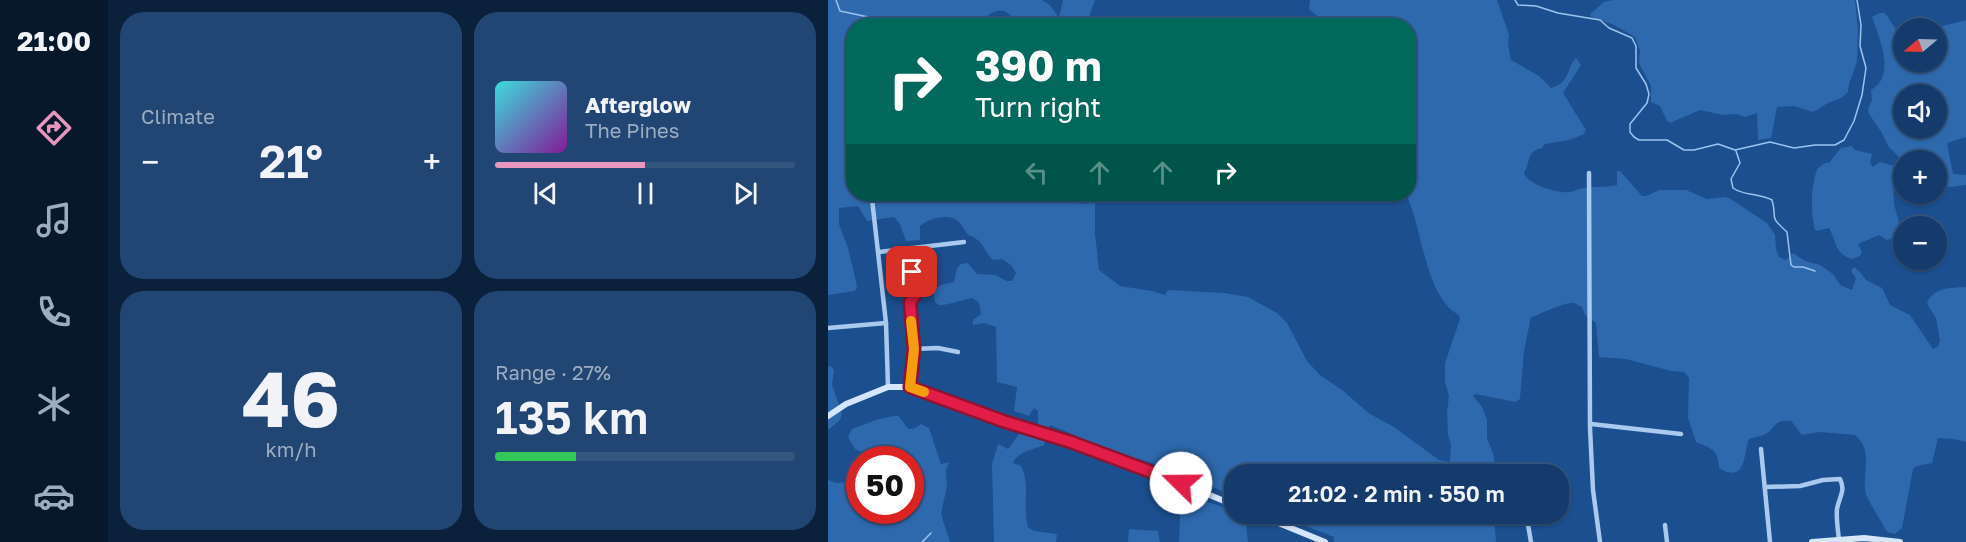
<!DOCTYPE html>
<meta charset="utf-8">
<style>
:root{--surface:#143b6b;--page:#214673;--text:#f1f3f6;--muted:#9dadc1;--line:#33557e;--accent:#e797bd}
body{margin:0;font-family:"Golos Text",sans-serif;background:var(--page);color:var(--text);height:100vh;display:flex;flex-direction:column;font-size:22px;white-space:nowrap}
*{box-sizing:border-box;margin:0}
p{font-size:20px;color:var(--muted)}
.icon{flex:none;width:33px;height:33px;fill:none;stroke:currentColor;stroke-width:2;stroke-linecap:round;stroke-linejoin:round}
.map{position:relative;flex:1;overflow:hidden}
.panel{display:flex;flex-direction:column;gap:12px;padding:12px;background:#0b203b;width:720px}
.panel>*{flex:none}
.banner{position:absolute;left:18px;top:18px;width:570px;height:183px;border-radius:24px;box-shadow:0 2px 4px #0004,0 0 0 2px var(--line);background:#00695c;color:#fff;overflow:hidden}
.needle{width:39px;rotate:251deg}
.buttons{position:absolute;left:1065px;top:18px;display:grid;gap:12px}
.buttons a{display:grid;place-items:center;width:54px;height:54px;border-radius:50%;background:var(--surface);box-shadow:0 2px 4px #0004,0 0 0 2px var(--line);font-size:30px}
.speed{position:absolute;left:18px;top:446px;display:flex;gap:12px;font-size:30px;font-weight:700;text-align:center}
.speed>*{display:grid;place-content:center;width:78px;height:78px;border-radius:50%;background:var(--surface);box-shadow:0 2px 4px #0004,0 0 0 2px var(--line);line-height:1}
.speed .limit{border:9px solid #d22;background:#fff;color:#111}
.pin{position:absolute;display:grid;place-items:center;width:51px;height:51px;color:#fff;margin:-26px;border-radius:12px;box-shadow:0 3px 9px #0006}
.me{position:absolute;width:66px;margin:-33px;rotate:292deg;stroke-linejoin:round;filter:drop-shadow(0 0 4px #0008)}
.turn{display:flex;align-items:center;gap:21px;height:126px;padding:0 30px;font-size:27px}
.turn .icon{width:78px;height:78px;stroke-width:2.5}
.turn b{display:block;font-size:42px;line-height:51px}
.lanes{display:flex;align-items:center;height:57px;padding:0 30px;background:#0003;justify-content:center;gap:30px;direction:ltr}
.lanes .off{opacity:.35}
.big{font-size:45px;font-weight:600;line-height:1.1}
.panel .card{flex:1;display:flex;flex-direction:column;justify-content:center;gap:9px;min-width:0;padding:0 21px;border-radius:24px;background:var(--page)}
.panel .dial{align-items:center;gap:0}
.dial b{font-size:78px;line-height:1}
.song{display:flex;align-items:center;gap:18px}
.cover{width:72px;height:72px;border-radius:9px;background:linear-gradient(135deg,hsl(180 70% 55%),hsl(290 70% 35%))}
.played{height:6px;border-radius:3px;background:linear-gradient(90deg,var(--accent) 50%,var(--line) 50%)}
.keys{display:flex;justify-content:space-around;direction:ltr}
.heat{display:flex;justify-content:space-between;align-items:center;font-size:33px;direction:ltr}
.charge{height:9px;border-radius:4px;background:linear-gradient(90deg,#34c759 27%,var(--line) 0)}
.panel .tiles{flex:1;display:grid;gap:12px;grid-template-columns:repeat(2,1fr)}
.trip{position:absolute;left:396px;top:464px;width:345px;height:60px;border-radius:24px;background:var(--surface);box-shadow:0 2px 4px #0004,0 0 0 2px var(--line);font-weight:600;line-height:60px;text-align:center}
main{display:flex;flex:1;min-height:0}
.menu{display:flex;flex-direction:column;width:108px;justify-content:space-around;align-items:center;background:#08182b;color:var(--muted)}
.menu .icon{width:42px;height:42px}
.menu .selected{color:var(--accent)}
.menu b{font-size:27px;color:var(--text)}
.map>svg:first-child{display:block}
.green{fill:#2e69ad;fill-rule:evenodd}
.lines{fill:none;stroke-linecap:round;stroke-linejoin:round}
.stream{stroke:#9cc4f0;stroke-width:1.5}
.street{stroke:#a9c9ee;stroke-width:4.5}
.secondary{stroke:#d6e6fa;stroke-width:6}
.route-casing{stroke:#92132f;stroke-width:15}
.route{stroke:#e11d48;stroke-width:10}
.slow{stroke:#f59e0b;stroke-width:10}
</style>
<main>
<nav class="menu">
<b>21:00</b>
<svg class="icon selected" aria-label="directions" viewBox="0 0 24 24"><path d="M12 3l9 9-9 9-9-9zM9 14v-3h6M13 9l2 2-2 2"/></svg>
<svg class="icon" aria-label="music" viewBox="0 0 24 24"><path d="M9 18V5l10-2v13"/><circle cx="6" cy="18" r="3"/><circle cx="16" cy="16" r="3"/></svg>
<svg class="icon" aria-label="phone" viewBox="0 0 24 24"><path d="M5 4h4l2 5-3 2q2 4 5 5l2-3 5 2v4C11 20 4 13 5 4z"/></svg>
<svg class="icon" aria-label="climate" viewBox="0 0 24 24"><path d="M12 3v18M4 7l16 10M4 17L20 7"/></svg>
<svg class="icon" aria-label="car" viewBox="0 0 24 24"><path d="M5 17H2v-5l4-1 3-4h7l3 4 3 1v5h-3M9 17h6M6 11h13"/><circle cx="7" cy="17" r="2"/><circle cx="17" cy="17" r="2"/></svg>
</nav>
<section class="panel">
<div class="tiles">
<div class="card"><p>Climate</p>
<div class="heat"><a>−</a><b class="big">21°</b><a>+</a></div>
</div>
<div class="card">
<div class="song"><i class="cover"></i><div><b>Afterglow</b><p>The Pines</p></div></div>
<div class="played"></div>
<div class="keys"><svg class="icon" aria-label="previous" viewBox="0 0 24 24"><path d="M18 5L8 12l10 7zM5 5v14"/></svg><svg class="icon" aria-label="pause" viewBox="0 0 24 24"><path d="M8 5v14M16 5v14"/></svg><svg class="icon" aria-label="next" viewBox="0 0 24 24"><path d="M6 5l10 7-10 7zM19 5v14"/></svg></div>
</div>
<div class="card dial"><b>46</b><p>km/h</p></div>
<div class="card"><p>Range · 27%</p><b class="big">135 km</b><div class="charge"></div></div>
</div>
</section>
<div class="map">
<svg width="1138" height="542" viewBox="0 0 1138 542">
<rect width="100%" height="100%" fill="#1b4f8f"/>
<!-- green -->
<g class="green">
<path d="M 0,0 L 214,0 L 222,5 L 231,18 L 235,0 L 267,0 L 258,25 L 185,25 L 182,15 C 168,3 160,19 147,22 C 133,26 113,21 98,23 L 98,26 L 26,26 L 26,194 L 250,194 L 251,204 L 267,203 L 267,233 L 271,270 L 292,286 L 324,291 L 337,295 L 340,290 L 397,293 L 420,297 L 449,313 L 459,323 L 479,361 L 492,375 L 514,390 L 542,414 L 566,427 L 611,460 L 622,462 L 623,444 L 620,435 L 619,412 L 621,396 L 617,382 L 617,363 L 632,319 L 631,315 C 597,298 594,225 578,194 L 580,194 L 580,26 L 500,25 L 481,9 L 482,0 L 669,0 L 681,35 L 680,44 L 683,60 L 711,76 L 723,88 C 743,82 737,70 748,58 L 753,65 L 735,93 L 758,130 L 756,134 L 741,140 L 717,144 L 714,148 C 698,151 703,162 696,173 C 699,184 730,194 742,192 C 746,192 751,188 755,188 C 767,186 776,188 789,185 L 789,171 L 792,171 L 814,196 L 818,196 L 832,190 L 858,190 L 879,199 L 897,197 L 901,198 L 939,223 L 947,235 L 948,249 L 951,257 L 958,260 L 965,253 L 977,261 L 992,265 L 1005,274 L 1012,285 L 1024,290 L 1028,278 L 1023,271 L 1026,267 L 1033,273 L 1038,280 L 1054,288 L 1062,305 L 1082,315 L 1105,349 L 1110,346 L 1112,341 L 1108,318 L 1099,304 C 1104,287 1123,288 1138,287 L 1138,442 L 1126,439 L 1110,438 L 1104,463 L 1089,466 L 1085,469 L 1074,528 L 1067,534 L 1059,532 C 1054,522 1038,499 1037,490 C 1035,471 1045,450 1027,435 L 992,432 L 974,435 L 963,421 C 950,420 949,423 941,432 C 936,436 927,437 921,439 C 915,456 918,484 891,468 C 890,449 884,449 868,442 L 860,418 L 861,378 L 856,372 L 843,371 L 798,359 L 771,357 L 768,323 L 757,315 L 754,307 C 751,306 748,303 745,303 C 736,302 713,314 703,317 L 696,351 L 692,399 L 687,402 L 648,394 L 645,396 L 654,407 L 659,420 L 659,438 L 666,456 L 666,474 L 406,474 L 406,496 L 340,468 L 282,450 L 222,425 L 216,445 C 206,449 189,452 185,463 L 193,466 C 203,486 194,506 200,527 L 206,531 L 229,534 L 228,542 L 166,542 L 164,464 L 170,444 L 180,449 L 194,430 L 205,432 L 210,424 L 210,411 L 206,408 L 201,416 L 186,411 L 189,387 L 169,382 L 168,327 L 156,323 L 145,325 L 145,320 L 153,314 L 151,303 L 144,298 C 132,300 123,305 111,305 L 107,302 L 105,290 L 113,285 L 126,282 L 129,268 L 133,264 L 140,263 L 149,274 L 167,275 L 179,281 L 184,281 L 188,273 L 183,265 L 174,259 L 165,260 C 154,249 157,241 140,235 C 137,231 135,227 132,223 C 122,212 101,218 92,226 L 92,240 L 78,241 L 72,224 L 66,217 L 39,221 L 30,206 L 11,208 L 11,224 L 20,248 L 29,286 L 27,291 L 0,295 Z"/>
<polygon points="785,0 1027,0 1030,30 1029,62 1021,84 1020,92 1013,98 1000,103 985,112 966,106 949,107 943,138 930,140 929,113 917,117 908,114 895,115 872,110 842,123 839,121 832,106 823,102 823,86 811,63 812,51 807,37 784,24 763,17 762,14 776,2"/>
<path d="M 1052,13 L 1057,13 L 1069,31 L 1068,39 L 1075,38 L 1076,62 L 1108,62 L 1107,28 L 1138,20 L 1138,137 L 1119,143 L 1125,174 L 1138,175 L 1138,185 L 1122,187 L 1109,185 L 1108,160 L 1075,161 L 1060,146 L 1054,133 L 1041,114 L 1040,109 L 1044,100 L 1043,90 C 1069,76 1051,38 1044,17 ZM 1076,94 L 1108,94 L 1108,128 L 1076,128 Z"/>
<path d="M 1023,146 L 1027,150 L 1044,154 L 1042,163 L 1045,167 L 1052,162 L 1070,167 L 1070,172 L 1065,186 L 1066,204 L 1071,222 L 1068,237 L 1059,240 L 1051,235 L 1030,244 L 1034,252 L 1032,256 L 1024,259 C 1006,253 1009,243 1001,228 L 989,231 L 987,230 C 982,209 983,189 989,169 L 997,163 L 1001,163 L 1013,148 Z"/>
<polygon points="0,366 4,367 6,371 4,385 14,414 12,420 0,430"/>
<path d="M 66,416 L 70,416 C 80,424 77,436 93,424 L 101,428 L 113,464 L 121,462 L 118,471 L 119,486 L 113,514 L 122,542 L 0,542 L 0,480 L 8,483 L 31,481 L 32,510 L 82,510 L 82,459 L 37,459 L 36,453 L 27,449 L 20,437 L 24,429 L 48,420 Z"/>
<polygon points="353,493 406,511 406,513 417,515 420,542 351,542"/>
<polygon points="445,513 666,513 668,542 506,542 506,537"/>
<polygon points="301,529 330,531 332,542 300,542"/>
</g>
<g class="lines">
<!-- stream -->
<g class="stream">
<polyline points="8,0 12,11 64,22 74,26"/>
<polyline points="687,0 690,5 708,6 730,13 772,20 781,28 804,38 808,46 808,68 818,84 821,94 819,103 802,124 802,132 806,137 811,140 839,140 856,150 866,150 890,144 907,150 942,142 966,148 987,145 1007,145 1016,140 1026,121 1034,95 1038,68 1032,46 1033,25 1029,0"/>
<path d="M 908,151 L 912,163 L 903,179 L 905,188 C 916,196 931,193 944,200 C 950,220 939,214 959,232 L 963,265 L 966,267 L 975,267 L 987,271"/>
<polyline points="94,542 103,533"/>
</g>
<!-- street -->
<g class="street">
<polyline points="761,173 762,428 765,490 772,542"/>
<polyline points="44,199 58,323 60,387"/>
<polyline points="80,249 87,294 82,302 85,349 82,387"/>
<polyline points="51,252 136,242"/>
<polyline points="0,328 58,323"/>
<polyline points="85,349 110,348 130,352"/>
<polyline points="763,424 853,434"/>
<polyline points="933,449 942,542"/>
<polyline points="689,468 691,474"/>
<path d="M 937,487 L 972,486 L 995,480 L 1012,479 C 1018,491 1011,497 1009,509 C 1008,518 1010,530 1011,540"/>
<polyline points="698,513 703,542"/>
<polyline points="837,525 839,542"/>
</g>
<!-- secondary -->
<g class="secondary">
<polyline points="0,416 18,404 60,387 82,387 175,421 243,442 335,476 406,505"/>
<polyline points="426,513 497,542"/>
<polyline points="984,542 1036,538 1072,542"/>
</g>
</g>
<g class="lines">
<!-- route casing -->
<g class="route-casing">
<polyline id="route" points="84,272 87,295 82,302 86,349 82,387 175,421 243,442 353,483"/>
</g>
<!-- route -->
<use href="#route" class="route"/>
<!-- slow -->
<polyline class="slow" points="83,321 86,349 82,387 96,392"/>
</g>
</svg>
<div class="buttons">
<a><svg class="needle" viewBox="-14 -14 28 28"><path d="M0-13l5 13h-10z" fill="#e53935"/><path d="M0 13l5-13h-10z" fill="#9dadc1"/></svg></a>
<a><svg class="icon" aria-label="sound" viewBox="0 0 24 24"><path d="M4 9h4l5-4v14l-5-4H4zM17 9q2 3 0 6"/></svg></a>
<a>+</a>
<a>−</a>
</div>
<div class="speed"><div class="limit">50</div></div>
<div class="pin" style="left:84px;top:272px;background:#d93025"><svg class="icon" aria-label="arrive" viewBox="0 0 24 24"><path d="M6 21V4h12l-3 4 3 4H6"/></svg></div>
<svg class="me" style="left:353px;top:483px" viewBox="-20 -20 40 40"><circle r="19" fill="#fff"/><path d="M0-13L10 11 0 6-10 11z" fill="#e11d48"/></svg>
<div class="trip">21:02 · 2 min · 550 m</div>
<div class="banner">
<div class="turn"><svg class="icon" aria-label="right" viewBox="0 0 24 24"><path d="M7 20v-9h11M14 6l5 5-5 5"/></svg><div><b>390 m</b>Turn right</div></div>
<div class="lanes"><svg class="icon off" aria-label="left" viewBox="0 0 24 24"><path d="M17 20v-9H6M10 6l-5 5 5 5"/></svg><svg class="icon off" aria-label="ahead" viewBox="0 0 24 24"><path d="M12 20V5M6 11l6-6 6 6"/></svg><svg class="icon off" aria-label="ahead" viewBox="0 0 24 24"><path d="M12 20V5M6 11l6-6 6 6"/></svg><svg class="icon" aria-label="right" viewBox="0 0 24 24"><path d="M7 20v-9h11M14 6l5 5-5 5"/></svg></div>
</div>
</div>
</main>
